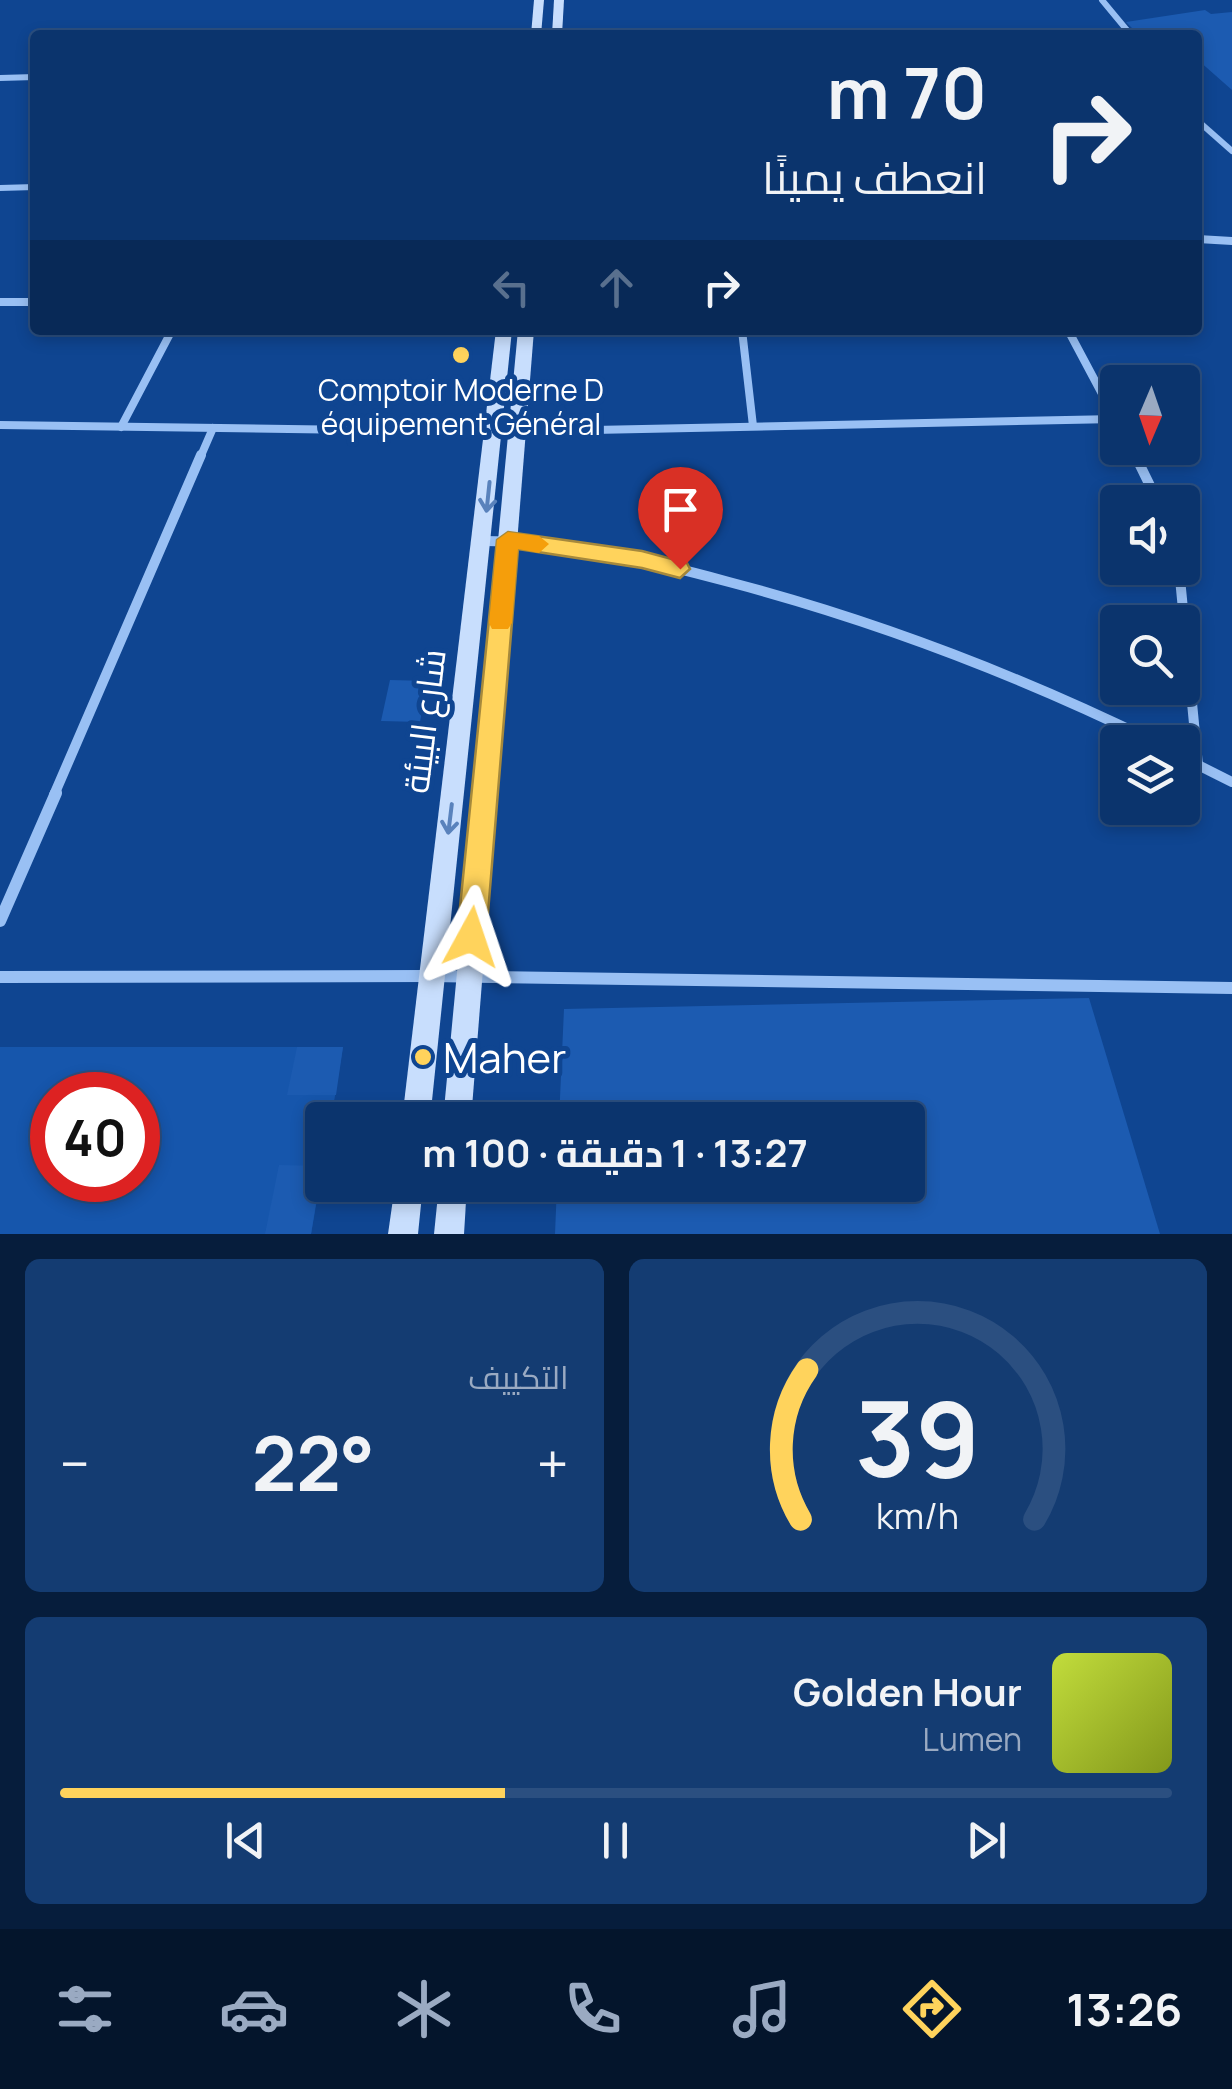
<!DOCTYPE html>
<html lang="ar">
<meta charset="utf-8">
<style>
:root{--surface:#0b346d;--page:#143c72;--text:#f1f3f6;--muted:#9aaac2;--line:#2b4f80;--accent:#ffd35c}
body{margin:0;font-family:Manrope,Cairo,sans-serif;background:var(--page);color:var(--text);direction:rtl;height:100vh;display:flex;flex-direction:column;font-size:38px;white-space:nowrap}
*{box-sizing:border-box;margin:0}
p{font-size:32px;color:var(--muted)}
.icon{flex:none;width:55px;height:55px;fill:none;stroke:currentColor;stroke-width:2;stroke-linecap:round;stroke-linejoin:round}
.map{position:relative;height:1234px;overflow:hidden;direction:ltr}
.details{display:flex;flex-direction:column;gap:25px;padding:25px;background:#061d3c;flex:1}
.details>*{flex:none}
.guide{position:absolute;left:30px;top:30px;width:1172px;height:305px;border-radius:10px;box-shadow:0 5px 15px #0003,0 0 0 2px var(--line);direction:rtl;background:#0b346d;color:var(--text);overflow:hidden}
.needle{width:65px;rotate:182deg}
.tools{position:absolute;left:1100px;top:365px;display:grid;gap:20px}
.tools a{display:grid;place-items:center;width:100px;height:100px;border-radius:10px;background:var(--surface);box-shadow:0 5px 15px #0003,0 0 0 2px var(--line);font-size:50px}
.speed{position:absolute;left:30px;top:1072px;display:flex;gap:20px;font-size:50px;font-weight:700;text-align:center}
.speed>*{display:grid;place-content:center;width:130px;height:130px;border-radius:50%;background:var(--surface);box-shadow:0 5px 15px #0003,0 0 0 2px var(--line);line-height:1}
.speed .limit{border:15px solid #d22;background:#fff;color:#111}
.pin{position:absolute;display:grid;place-items:center;width:85px;height:85px;color:#fff;margin:-102px -42px;border-radius:50% 50% 50% 0;rotate:-45deg;box-shadow:0 0 10px #0007}
.pin .icon{rotate:45deg}
.me{position:absolute;width:110px;margin:-55px;rotate:5deg;stroke-linejoin:round;filter:drop-shadow(0 0 8px #0008)}
.turn{display:flex;align-items:center;gap:35px;height:210px;padding:0 50px;font-size:45px}
.turn .icon{width:130px;height:130px;stroke-width:2.5}
.turn b{display:block;font-size:70px;line-height:85px}
.lanes{display:flex;align-items:center;height:95px;padding:0 50px;background:#0003;justify-content:center;gap:50px;direction:ltr}
.lanes .off{opacity:.35}
.big{font-size:75px;font-weight:700;line-height:1.1}
.details .card{flex:1;display:flex;flex-direction:column;justify-content:center;gap:15px;min-width:0;padding:0 35px;border-radius:15px;background:var(--page)}
.details .dial{align-items:center;gap:0}
.dial svg{height:260px;overflow:visible;fill:none;stroke:var(--line);stroke-width:7;stroke-linecap:round;text-anchor:middle}
.dial text{fill:var(--text);stroke:none}
.song{display:flex;align-items:center;gap:30px}
.cover{width:120px;height:120px;border-radius:15px;background:linear-gradient(135deg,hsl(70 70% 55%),hsl(70 70% 35%))}
.played{height:10px;border-radius:5px;background:linear-gradient(90deg,var(--accent) 40%,var(--line) 40%)}
.keys{display:flex;justify-content:space-around;direction:ltr}
.heat{display:flex;justify-content:space-between;align-items:center;font-size:55px;direction:ltr}
.details .tiles{flex:1;display:grid;gap:25px;grid-template-columns:1fr 1fr}
.card:last-child{grid-column:span 2}
.trip{position:absolute;left:305px;top:1102px;width:620px;height:100px;border-radius:10px;background:var(--surface);box-shadow:0 5px 15px #0003,0 0 0 2px var(--line);font-weight:700;line-height:100px;text-align:center;direction:rtl}
.menu{display:flex;height:160px;justify-content:space-around;align-items:center;background:#04152c;color:var(--muted)}
.menu .icon{width:70px;height:70px}
.menu .active{color:var(--accent)}
.menu b{font-size:45px;color:var(--text)}
.map>svg:first-child{display:block}
.green{fill:#1656ac;fill-rule:evenodd}
.building{fill:#1c5bb1}
.lines{fill:none;stroke-linecap:round;stroke-linejoin:round}
.street-far3{stroke:#99c0f4;stroke-width:6}
.street-far2{stroke:#99c0f4;stroke-width:8}
.street-far1{stroke:#99c0f4;stroke-width:10}
.street{stroke:#99c0f4;stroke-width:12}
.secondary{fill:#c8defd;fill-rule:evenodd}
.oneway{stroke:#5982bc}
.route{fill:#ffd35c;stroke:#a6893c;stroke-width:2.5}
.slow{fill:#f59e0b}
.poi-dot{fill:#ffd35c;stroke:#0f4591;stroke-width:4}
.labels{text-anchor:middle;dominant-baseline:central;stroke-width:10;stroke-linejoin:round;paint-order:stroke}
.far-poi-label{font-size:30px;fill:#fff;stroke:#0f4591}
.street-label{font-size:35px;fill:#fff;stroke:#0f4591}
.near-poi-label{font-size:42px;fill:#fff;stroke:#0f4591;text-anchor:start}
</style>
<div class="map">
<svg width="1232" height="1234" viewBox="0 0 1232 1234">
<rect width="100%" height="100%" fill="#0f4591"/>
<!-- green -->
<path class="green" d="M 0,1047 L 343,1047 L 331,1120 L 322,1120 L 322,1171 L 311,1234 L 0,1234 ZM 52,1095 L 138,1095 L 138,1180 L 52,1180 Z"/>
<!-- building -->
<g class="building">
<polygon points="1205,10 1211,14 1232,12 1232,90 1198,60 1198,35 1139,35 1126,22"/>
<polygon points="390,680 428,681 420,722 381,721"/>
<polygon points="1089,998 1160,1234 555,1234 557,1185 908,1185 908,1120 559,1120 564,1009"/>
<polygon points="297,1047 343,1047 336,1095 287,1095"/>
<polygon points="279,1165 322,1166 311,1234 265,1234"/>
</g>
<g class="lines">
<!-- street-far3 -->
<g class="street-far3">
<polyline points="1102,0 1131,35"/>
<polyline points="0,78 35,77"/>
<polyline points="1198,121 1232,151"/>
<polyline points="0,188 35,187"/>
</g>
<!-- street-far2 -->
<g class="street-far2">
<polyline points="1198,239 1232,241"/>
<polyline points="0,302 35,302"/>
<polyline points="742,330 753,426"/>
<polyline points="1068,330 1117,422"/>
<polyline points="0,425 496,432 1116,419"/>
<polyline points="121,427 172,330"/>
<polyline points="1131,448 1136,458"/>
<polyline points="200,458 213,428"/>
</g>
<!-- street-far1 -->
<g class="street-far1">
<polyline points="1135,455 1158,502"/>
<path d="M 483,541 C 567,541 648,560 729,582 C 877,621 1018,675 1155,742"/>
<polyline points="1179,568 1198,765"/>
<polyline points="1182,757 1232,782"/>
<polyline points="54,795 201,455"/>
</g>
<!-- street -->
<g class="street">
<polyline points="0,921 56,793"/>
<polyline points="0,977 431,976 1232,988"/>
</g>
<!-- secondary -->
<g class="secondary">
<polygon points="534,0 544,0 541,35 531,35"/>
<polygon points="554,0 564,0 562,35 552,35"/>
<polygon points="496,330 512,330 430,1120 402,1120"/>
<polygon points="518,330 534,330 471,1120 443,1120"/>
<polygon points="395,1185 423,1185 418,1234 388,1234"/>
<polygon points="439,1185 467,1185 464,1234 434,1234"/>
</g>
</g>
<!-- one-way arrows -->
<defs><path id="oneway-shaft" d="M-6 0H5M1.5-3L5.5 0L1.5 3" fill="none" stroke-width="1.6" stroke-linecap="round" stroke-linejoin="round" transform="scale(2.5)"/></defs>
<g class="oneway">
<use href="#oneway-shaft" transform="translate(488 497) rotate(96)"/>
<use href="#oneway-shaft" transform="translate(450 819) rotate(97)"/>
</g>
<!-- route -->
<polygon class="route" points="508,532 642,551 687,563 690,569 680,578 642,568 518,549 486,937 481,947 471,952 461,947 457,937 497,540"/>
<!-- slow -->
<polygon class="slow" points="508,532 539,536 549,544 539,553 518,549 512,623 508,629 492,629 489,623 497,540"/>
<!-- markers -->
<g class="poi-dot">
<circle cx="461" cy="355" r="10"/>
<circle cx="423" cy="1057" r="10"/>
</g>
<g class="labels">
<!-- far-poi labels -->
<g class="far-poi-label">
<text x="461" y="389">Comptoir Moderne D<tspan x="461" dy="34">équipement Général</tspan></text>
</g>
<!-- street labels -->
<g class="street-label">
<text transform="translate(424 721) rotate(-83)">شارع البيئة</text>
</g>
<!-- near-poi labels -->
<g class="near-poi-label">
<text x="443" y="1057">Maher</text>
</g>
</g>
</svg>
<div class="tools">
<a><svg class="needle" viewBox="-14 -14 28 28"><path d="M0-13l5 13h-10z" fill="#e53935"/><path d="M0 13l5-13h-10z" fill="#9aaac2"/></svg></a>
<a><svg class="icon" aria-label="sound" viewBox="0 0 24 24"><path d="M4 9h4l5-4v14l-5-4H4zM17 9q2 3 0 6"/></svg></a>
<a><svg class="icon" aria-label="search" viewBox="0 0 24 24"><circle cx="10" cy="10" r="6"/><path d="M15 15l6 6"/></svg></a>
<a><svg class="icon" aria-label="layers" viewBox="0 0 24 24"><path d="M12 4l9 5-9 5-9-5zM3 14l9 5 9-5"/></svg></a>
</div>
<div class="speed"><div class="limit">40</div></div>
<div class="pin" style="left:680px;top:569px;background:#d93025"><svg class="icon" aria-label="arrive" viewBox="0 0 24 24"><path d="M6 21V4h12l-3 4 3 4H6"/></svg></div>
<svg class="me" style="left:471px;top:937px" viewBox="-20 -20 40 40"><path d="M0-17L14 15 0 8-14 15z" fill="#ffd35c" stroke="#fff" stroke-width="4"/></svg>
<div class="trip">13:27 · 1 دقيقة · 100 m</div>
<div class="guide">
<div class="turn"><svg class="icon" aria-label="right" viewBox="0 0 24 24"><path d="M7 20v-9h11M14 6l5 5-5 5"/></svg><div><b>70 m</b>انعطف يمينًا</div></div>
<div class="lanes"><svg class="icon off" aria-label="left" viewBox="0 0 24 24"><path d="M17 20v-9H6M10 6l-5 5 5 5"/></svg><svg class="icon off" aria-label="ahead" viewBox="0 0 24 24"><path d="M12 20V5M6 11l6-6 6 6"/></svg><svg class="icon" aria-label="right" viewBox="0 0 24 24"><path d="M7 20v-9h11M14 6l5 5-5 5"/></svg></div>
</div>
</div>
<section class="details">
<div class="tiles">
<div class="card dial"><svg viewBox="0 0 100 80">
<path d="M14 69A42 42 0 1 1 86 69"/>
<path d="M14 69A42 42 0 0 1 16 23" stroke="#ffd35c"/>
<text x="50" y="56" font-size="32" font-weight="700">39</text>
<text x="50" y="72" font-size="11">km/h</text>
</svg></div>
<div class="card"><p>التكييف</p>
<div class="heat"><a>−</a><b class="big">22°</b><a>+</a></div>
</div>
<div class="card">
<div class="song"><i class="cover"></i><div><b>Golden Hour</b><p>Lumen</p></div></div>
<div class="played"></div>
<div class="keys"><svg class="icon" aria-label="previous" viewBox="0 0 24 24"><path d="M18 5L8 12l10 7zM5 5v14"/></svg><svg class="icon" aria-label="pause" viewBox="0 0 24 24"><path d="M8 5v14M16 5v14"/></svg><svg class="icon" aria-label="next" viewBox="0 0 24 24"><path d="M6 5l10 7-10 7zM19 5v14"/></svg></div>
</div>
</div>
</section>
<nav class="menu">
<b>13:26</b>
<svg class="icon active" aria-label="directions" viewBox="0 0 24 24"><path d="M12 3l9 9-9 9-9-9zM9 14v-3h6M13 9l2 2-2 2"/></svg>
<svg class="icon" aria-label="music" viewBox="0 0 24 24"><path d="M9 18V5l10-2v13"/><circle cx="6" cy="18" r="3"/><circle cx="16" cy="16" r="3"/></svg>
<svg class="icon" aria-label="phone" viewBox="0 0 24 24"><path d="M5 4h4l2 5-3 2q2 4 5 5l2-3 5 2v4C11 20 4 13 5 4z"/></svg>
<svg class="icon" aria-label="climate" viewBox="0 0 24 24"><path d="M12 3v18M4 7l16 10M4 17L20 7"/></svg>
<svg class="icon" aria-label="car" viewBox="0 0 24 24"><path d="M5 17H2v-5l4-1 3-4h7l3 4 3 1v5h-3M9 17h6M6 11h13"/><circle cx="7" cy="17" r="2"/><circle cx="17" cy="17" r="2"/></svg>
<svg class="icon" aria-label="filters" viewBox="0 0 24 24"><path d="M4 7h16M4 17h16"/><circle cx="9" cy="7" r="2"/><circle cx="15" cy="17" r="2"/></svg>
</nav>
